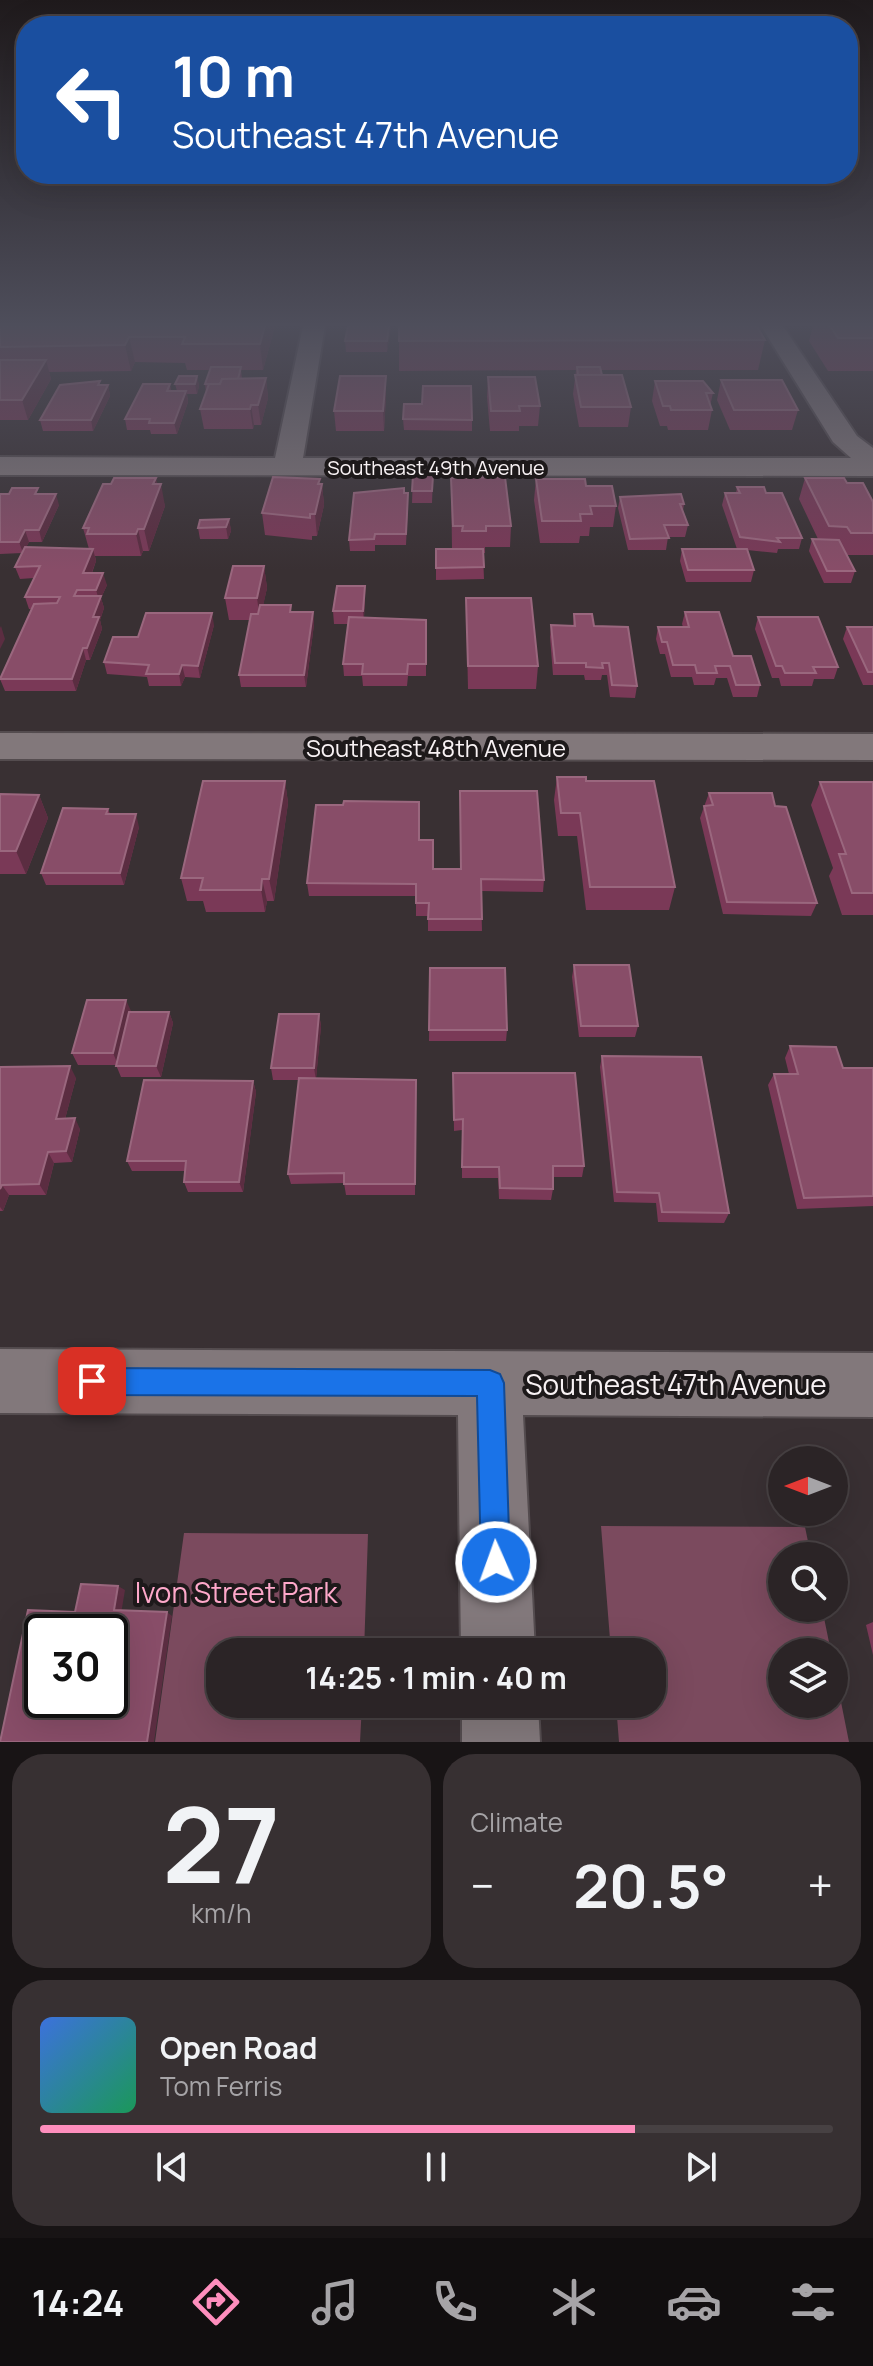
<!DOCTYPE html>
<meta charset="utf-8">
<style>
:root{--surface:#2b2426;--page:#373032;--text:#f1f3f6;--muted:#a6a4a7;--line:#474143;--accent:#fe8ebd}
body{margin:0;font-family:Manrope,sans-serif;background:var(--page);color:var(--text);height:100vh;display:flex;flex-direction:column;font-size:30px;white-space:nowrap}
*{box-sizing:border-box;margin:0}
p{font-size:26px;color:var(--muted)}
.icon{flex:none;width:44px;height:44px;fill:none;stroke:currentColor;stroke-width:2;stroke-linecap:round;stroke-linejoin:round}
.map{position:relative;height:1742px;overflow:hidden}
.sheet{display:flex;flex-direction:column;gap:12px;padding:12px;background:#181415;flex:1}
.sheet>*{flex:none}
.banner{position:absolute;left:16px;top:16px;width:842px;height:168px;border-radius:32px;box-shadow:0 8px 32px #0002,0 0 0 2px var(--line);background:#1a4fa0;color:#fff;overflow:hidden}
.needle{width:52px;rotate:270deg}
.controls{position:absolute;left:768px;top:1446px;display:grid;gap:16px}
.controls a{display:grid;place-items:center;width:80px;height:80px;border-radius:50%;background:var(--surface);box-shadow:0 8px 32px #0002,0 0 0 2px var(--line);font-size:40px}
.speed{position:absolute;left:24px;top:1614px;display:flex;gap:16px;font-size:40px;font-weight:700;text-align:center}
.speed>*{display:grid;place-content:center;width:104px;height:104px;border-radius:50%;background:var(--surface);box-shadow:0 8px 32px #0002,0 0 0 2px var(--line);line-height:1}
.speed .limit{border:4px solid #111;border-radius:12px;background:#fff;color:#111}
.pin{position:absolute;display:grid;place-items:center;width:68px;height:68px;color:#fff;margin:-34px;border-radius:16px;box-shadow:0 4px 12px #0006}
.me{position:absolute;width:88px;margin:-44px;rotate:358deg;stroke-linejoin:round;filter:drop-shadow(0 0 6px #0008)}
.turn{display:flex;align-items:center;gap:28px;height:168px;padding:0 24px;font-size:36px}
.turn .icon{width:104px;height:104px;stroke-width:2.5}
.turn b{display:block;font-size:56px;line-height:68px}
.big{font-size:60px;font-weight:700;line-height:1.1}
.sheet .tile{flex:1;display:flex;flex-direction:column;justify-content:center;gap:12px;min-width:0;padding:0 28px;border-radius:32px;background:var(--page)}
.sheet .dial{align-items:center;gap:0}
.dial b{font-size:104px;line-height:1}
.song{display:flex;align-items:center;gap:24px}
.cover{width:96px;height:96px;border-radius:12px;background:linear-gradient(135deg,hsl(220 70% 55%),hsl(150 70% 35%))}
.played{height:8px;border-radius:4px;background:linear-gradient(90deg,var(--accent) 75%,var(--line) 75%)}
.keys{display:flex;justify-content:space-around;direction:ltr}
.heat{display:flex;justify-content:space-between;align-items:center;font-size:44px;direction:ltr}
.sheet .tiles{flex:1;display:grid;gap:12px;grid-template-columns:1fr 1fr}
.tile:last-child{grid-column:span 2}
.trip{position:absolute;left:206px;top:1638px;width:460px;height:80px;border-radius:32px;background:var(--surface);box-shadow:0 8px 32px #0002,0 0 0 2px var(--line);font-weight:700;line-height:80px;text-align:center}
.tab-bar{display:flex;height:128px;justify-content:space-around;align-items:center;background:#110e0f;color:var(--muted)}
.tab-bar .icon{width:56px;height:56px}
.tab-bar .on{color:var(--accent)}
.tab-bar b{font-size:36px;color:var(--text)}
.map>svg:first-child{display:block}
.green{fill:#7b4a5e}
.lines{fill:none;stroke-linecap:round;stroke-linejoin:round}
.minor-casing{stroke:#544c4f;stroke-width:4}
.minor{fill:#82787b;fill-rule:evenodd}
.wall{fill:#7a3957}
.shaded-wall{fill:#5b2d41}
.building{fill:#884d68;stroke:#9a677e;stroke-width:2;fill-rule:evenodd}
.route{fill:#1a73e8;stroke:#114b97;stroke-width:2}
.labels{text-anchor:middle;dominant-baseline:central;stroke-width:8;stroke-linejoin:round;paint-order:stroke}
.far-street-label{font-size:20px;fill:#f8f2f4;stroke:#1d191a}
.street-label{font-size:24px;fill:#f8f2f4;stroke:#1d191a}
.near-street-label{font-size:28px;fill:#f8f2f4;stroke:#1d191a}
.near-park-label{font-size:28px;fill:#fea8ca;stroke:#1d191a}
</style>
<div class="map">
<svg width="873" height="1742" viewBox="0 0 873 1742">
<rect width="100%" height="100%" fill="#393033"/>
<!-- green -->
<g class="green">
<polygon points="601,1526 805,1527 811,1556 782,1556 782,1608 822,1608 831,1652 782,1652 782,1704 834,1704 834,1667 849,1742 619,1742 616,1704 652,1704 652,1652 611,1652"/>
<polygon points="184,1533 368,1534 364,1652 220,1652 220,1704 362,1704 360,1742 155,1742"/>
</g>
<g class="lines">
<!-- minor casing -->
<g class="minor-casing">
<g id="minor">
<polygon points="303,326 325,326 303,458 851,458 833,442 761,326 783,326 857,436 873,448 873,476 0,475 0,457 275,458"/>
<polygon points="0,733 873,734 873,760 0,759"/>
<polygon points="0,1349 873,1353 873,1417 523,1415 535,1652 461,1652 458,1415 0,1413"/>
<polygon points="462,1704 538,1704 540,1742 462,1742"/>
</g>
</g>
<!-- minor -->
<use href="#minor" class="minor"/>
</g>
<!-- wall -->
<g class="wall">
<polygon points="0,326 275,326 263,370 241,370 242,379 266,378 268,398 261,425 254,425 253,429 204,429 200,409 206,392 205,384 210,370 187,370 185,363 135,362 131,371 49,372 51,379 28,420 0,420"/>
<polygon points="391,326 387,352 346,352 345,341"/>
<polygon points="813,326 873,326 873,371 828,371 809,341"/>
<polygon points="765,340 758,370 601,370 602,375 631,407 628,427 579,427 573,394 576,370 399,371 399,341"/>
<polygon points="197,376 199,386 197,394 187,394 188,402 177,434 151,434 150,430 127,430 125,419 170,384 171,391 177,391 175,384"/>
<polygon points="386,376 386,396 384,431 336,431 334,411"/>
<polygon points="488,377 540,406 538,426 519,426 519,431 490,431 487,397"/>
<polygon points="721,380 798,410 792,430 730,430 717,400"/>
<polygon points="655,381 713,393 710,406 712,410 708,430 668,430 667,426 660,426 652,401"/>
<polygon points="101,385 108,385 110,396 93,431 43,431 40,420"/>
<polygon points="403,419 472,420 472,431 404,430"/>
<polygon points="413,475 433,476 432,503 412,503"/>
<polygon points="451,478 511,526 510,547 485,547 485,553 483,553 484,579 436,580 436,549 462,549 452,548"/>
<polygon points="805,478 873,502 873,555 847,555 855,571 851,583 824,583 809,551 812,539 818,539 799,499"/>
<polygon points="320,479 320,484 322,484 324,505 317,536 312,536 312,540 265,535 262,513"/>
<polygon points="536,479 586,486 616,506 613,527 590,527 589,536 580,536 579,543 540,543 534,500"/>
<polygon points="158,484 165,506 149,551 143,551 141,556 95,556 96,561 92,573 107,585 101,598 104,608 100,620 102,629 90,660 86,660 76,691 5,691 0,679 31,609 29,609 25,597 34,578 20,579 15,567 22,553 0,554 0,494 40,494 59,505 42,542 29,542 26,547 89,549 83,528"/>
<polygon points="737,487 766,493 802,538 799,549 778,549 777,553 747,550 754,570 751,582 686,582 680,561 682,549 737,549 722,505 725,493 736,493"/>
<polygon points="405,493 408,505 406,545 375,545 375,551 350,551 349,540"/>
<polygon points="620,497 684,504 683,511 688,525 685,537 668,537 666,550 628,550 618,508"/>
<polygon points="229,519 231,531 228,539 200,539 198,528"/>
<polygon points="264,566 267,588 263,605 292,612 313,612 314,624 306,687 241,687 239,675 250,620 229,620 225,598"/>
<polygon points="365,598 364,618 426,620 426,676 408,676 407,686 363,686 362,676 344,676 343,664 348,624 334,624 333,611"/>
<polygon points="466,598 538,666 536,689 468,689"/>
<polygon points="685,612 733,656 760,685 757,697 733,697 727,678 716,678 714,685 694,685 692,677 671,677 665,654 660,654 656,639 658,627 683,627 682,624"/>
<polygon points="574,614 594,626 637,686 635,698 610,697 607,675 602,675 601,680 585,680 584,675 553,675 550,637 551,625 573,626"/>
<polygon points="758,617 838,667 834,679 814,679 812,686 781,686 779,678 772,678 755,629"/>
<polygon points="214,625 200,678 185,677 181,686 149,686 147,677 107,674 104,662 138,637"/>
<polygon points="847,627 873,627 873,685 863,685 843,639"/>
<polygon points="557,777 586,781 675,887 669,910 586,910 577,836 558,836 554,800"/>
<polygon points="285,781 288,803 274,901 267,901 265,912 206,912 203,901 187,901 181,878"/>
<polygon points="820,782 873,782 873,915 842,915 829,876 833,868 811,805"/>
<polygon points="709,793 775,806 817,903 811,916 723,914 700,818"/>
<polygon points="0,794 39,795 48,818 26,874 0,874"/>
<polygon points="108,809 110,814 139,827 124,885 46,885 41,873"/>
<polygon points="419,840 433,869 544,880 543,892 481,891 482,931 428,931 428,916 416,916 416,896 309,896 307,883"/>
<polygon points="574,965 638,1026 635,1037 579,1037 572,977"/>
<polygon points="430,968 507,1030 506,1041 429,1041"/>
<polygon points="131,1012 169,1012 173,1023 161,1077 121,1077 116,1065 78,1065 72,1053"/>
<polygon points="319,1014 321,1026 316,1078 416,1080 415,1195 346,1195 344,1183 291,1184 288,1174 299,1080 273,1080 271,1068"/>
<polygon points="790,1046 843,1068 873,1068 873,1206 797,1209 768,1085 774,1074 789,1074 785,1058"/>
<polygon points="602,1056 729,1213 724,1223 658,1222 656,1203 614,1202 600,1067"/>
<polygon points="0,1067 76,1078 65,1119 80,1129 72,1162 54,1163 46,1195 9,1195 3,1211 0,1211"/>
<polygon points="453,1073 584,1166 582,1177 553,1177 553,1189 551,1200 499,1199 498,1178 462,1178 462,1130 454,1131"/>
<polygon points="253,1081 256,1092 243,1192 188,1192 184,1182 185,1171 132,1171 127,1161"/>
<polygon points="873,1622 873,1655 866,1625"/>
</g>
<!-- shaded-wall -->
<g class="shaded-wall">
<polygon points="265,326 275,326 263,370 260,344"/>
<polygon points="389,326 391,326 387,352 387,341"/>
<polygon points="129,337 135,362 131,371 125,345"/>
<polygon points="46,360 51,379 28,420 22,400"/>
<polygon points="197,376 199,386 197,394 195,384"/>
<polygon points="386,376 386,396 384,431 383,411"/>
<polygon points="266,378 268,398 261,425 258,405"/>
<polygon points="108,385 110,396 93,431 91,420"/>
<polygon points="186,391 188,402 177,434 174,423"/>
<polygon points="251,405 254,425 253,429 250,409"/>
<polygon points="156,478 159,490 161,484 165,506 149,551 144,529 153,484"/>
<polygon points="320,479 321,490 322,484 324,505 317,536 315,514"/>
<polygon points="56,494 59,505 42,542 39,530"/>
<polygon points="229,519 231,531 228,539 226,527"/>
<polygon points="138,529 143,551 141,556 136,534"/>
<polygon points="25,530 29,542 23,553 19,542"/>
<polygon points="93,549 96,561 87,585 83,573"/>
<polygon points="264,566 267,588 260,620 257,598"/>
<polygon points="103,573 107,585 101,598 104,608 100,620 102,629 90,660 87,648 93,617 99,600 96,590"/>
<polygon points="365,586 365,598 363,624 363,611"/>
<polygon points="313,612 314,624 306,687 304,675"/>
<polygon points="212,613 214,625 200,678 198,666"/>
<polygon points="1,626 5,639 0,649 0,628"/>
<polygon points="83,648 86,660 76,691 72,679"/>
<polygon points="182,665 185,677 181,686 179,674"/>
<polygon points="285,781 288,803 274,901 269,879"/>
<polygon points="39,795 48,818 26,874 16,851"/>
<polygon points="136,814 139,827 124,885 120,873"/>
<polygon points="262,879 267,901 265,912 261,890"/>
<polygon points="126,1000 131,1011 118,1065 113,1053"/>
<polygon points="169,1012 173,1023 161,1077 156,1066"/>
<polygon points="319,1014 321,1026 316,1080 314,1068"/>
<polygon points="70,1066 76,1078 62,1130 56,1119"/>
<polygon points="253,1081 256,1092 243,1192 239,1182"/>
<polygon points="75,1118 80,1129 72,1162 66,1151"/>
<polygon points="48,1152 54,1163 46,1195 39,1184"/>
<polygon points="2,1185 9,1195 3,1211 0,1207 0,1189"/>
<polygon points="118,1586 125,1590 121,1614 114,1610"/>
<polygon points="167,1612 172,1616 154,1742 147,1742"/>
</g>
<!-- building -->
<g class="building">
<polygon points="0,326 265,326 260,344 182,344 185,337 129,337 125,345 0,347"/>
<polygon points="348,326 389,326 387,341 345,341"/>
<polygon points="399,326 757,326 765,340 399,341"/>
<polygon points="830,326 873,326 873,338 838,338"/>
<polygon points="0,360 46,360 22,400 0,400"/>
<polygon points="211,367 241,367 238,379 222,379 220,384 205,384"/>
<polygon points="577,367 600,367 602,375 578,375"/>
<polygon points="575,375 622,375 631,407 581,407"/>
<polygon points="179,376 197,376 195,384 175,384"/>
<polygon points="340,376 386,376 383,411 334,411"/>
<polygon points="488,377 535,377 540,406 519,406 520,411 491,411"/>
<polygon points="266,378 258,405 251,405 250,409 200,409 209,384 220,384 222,379"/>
<polygon points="721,380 782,380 798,410 734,410"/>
<polygon points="100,381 98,385 108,385 91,420 40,420 60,385"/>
<polygon points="655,381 703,381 713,393 706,393 712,410 671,410 670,406 663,406"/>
<polygon points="143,384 170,384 167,391 186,391 174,423 149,423 150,419 125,419"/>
<polygon points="423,386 471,386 472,420 403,419 404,404 422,404"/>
<polygon points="413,475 433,476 432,491 412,491"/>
<polygon points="273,477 320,479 318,484 322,484 315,514 310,514 310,518 262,513"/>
<polygon points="505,477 511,526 486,526 486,531 462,531 463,526 453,526 451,478"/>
<polygon points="114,478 156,478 153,484 161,484 144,529 138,529 136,534 87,534 89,528 83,528 103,484 111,484"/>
<polygon points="805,478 844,478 847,483 863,483 873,502 873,533 851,533 847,527 829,526"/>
<polygon points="536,479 585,479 586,486 612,486 616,506 590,506 592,514 580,514 581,521 542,521"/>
<polygon points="737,487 764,487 766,493 782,493 802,538 777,538 780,542 740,537 725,493 740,493"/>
<polygon points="12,488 38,488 35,494 56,494 39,530 25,530 19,542 0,542 0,494 9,494"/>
<polygon points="404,488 404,493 408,493 406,534 375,534 374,539 349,540 354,493"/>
<polygon points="681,494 684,504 680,504 688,525 664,525 669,538 630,539 620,497"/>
<polygon points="229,519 226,527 198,528 200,520"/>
<polygon points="812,539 839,540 855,571 827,571"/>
<polygon points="25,547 93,549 83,573 103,573 96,590 77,590 74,596 101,596 93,617 99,617 87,648 83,648 72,679 0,679 34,604 57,603 60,597 25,597 40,566 15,567"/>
<polygon points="436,549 483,549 484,567 436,568"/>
<polygon points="682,549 747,549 754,570 688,570"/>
<polygon points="233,566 264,566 257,598 225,598"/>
<polygon points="337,586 365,586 363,611 333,611"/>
<polygon points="466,598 531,598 538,666 468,666"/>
<polygon points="260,605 291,605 290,612 313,612 304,675 239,675 251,614 258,614"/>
<polygon points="685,612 719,612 733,656 751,656 760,685 736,685 730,666 715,666 717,673 697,673 695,665 673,665 667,642 662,642 658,627 689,627"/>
<polygon points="146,613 212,613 198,666 182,665 179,674 146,674 149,665 104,662 113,637 138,637"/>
<polygon points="574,614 592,614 594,626 628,627 637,686 612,685 609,663 602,663 603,668 586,667 586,663 555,663 551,625 575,626"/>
<polygon points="349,617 426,620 426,664 408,664 407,674 362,674 363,664 343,664"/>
<polygon points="758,617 818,617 838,667 813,667 816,673 785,673 782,666 776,666"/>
<polygon points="847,627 873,627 873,672 868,672"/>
<polygon points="557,777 586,777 586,781 654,781 675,887 590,887 580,813 561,813"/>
<polygon points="203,781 285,781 269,879 262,879 261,890 200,890 203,878 181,878"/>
<polygon points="820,782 873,782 873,893 852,893 839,854 846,854"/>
<polygon points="460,791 537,791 544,880 481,879 482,919 428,919 429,903 416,903 416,884 307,883 316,805 343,805 344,801 419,802 419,840 433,840 433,869 461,869"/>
<polygon points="709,793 772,793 775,806 786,807 817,903 727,902 704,806 713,805"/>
<polygon points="0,794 39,795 16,851 0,851"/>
<polygon points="63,808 108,809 106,814 136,814 120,873 41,873"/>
<polygon points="574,965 629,965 638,1026 581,1026"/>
<polygon points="430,968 505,968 507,1030 429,1030"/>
<polygon points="87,1000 126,1000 113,1053 72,1053"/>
<polygon points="129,1012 169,1012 156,1066 116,1066"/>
<polygon points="279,1014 319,1014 314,1068 271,1068"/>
<polygon points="790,1046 836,1047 843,1068 873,1068 873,1196 804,1198 774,1074 798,1074"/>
<polygon points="602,1056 701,1057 729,1213 662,1212 659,1193 617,1192"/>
<polygon points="70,1066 56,1119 75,1118 66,1151 48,1152 39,1184 2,1185 0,1189 0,1067"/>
<polygon points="453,1073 575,1073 584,1166 553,1166 553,1189 500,1188 499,1167 462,1167 463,1119 454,1120"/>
<polygon points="299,1078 416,1080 415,1184 344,1184 344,1173 288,1174"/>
<polygon points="144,1080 253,1081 239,1182 184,1182 186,1161 127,1161"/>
<path d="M 81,1584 L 118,1586 L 114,1610 L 167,1612 L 147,1742 L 0,1742 L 28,1610 L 75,1612 ZM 42,1632 L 110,1632 L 110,1700 L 42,1700 Z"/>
</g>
<!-- sky -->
<linearGradient id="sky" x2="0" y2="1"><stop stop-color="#1f1a1c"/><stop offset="0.57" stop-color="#4e4e5b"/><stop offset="1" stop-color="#4e4e5b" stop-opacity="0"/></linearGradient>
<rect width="873" height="570" fill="url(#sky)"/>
<!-- route -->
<polygon class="route" points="92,1368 490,1370 500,1374 504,1383 510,1562 506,1573 496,1577 485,1573 481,1562 477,1396 92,1395 83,1391 79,1381 83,1372"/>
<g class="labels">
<!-- far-street labels -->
<g class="far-street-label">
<text x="436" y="467">Southeast 49th Avenue</text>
</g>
<!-- street labels -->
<g class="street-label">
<text x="436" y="747">Southeast 48th Avenue</text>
</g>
<!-- near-street labels -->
<g class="near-street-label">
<text x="676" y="1384">Southeast 47th Avenue</text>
</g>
<!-- near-park labels -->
<g class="near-park-label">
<text x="236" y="1592">Ivon Street Park</text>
</g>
</g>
</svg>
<div class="controls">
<a><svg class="needle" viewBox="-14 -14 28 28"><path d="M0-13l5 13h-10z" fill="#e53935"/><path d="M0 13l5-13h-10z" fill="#a6a4a7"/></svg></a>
<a><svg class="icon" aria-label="search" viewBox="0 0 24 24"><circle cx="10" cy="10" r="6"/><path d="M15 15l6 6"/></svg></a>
<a><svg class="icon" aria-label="layers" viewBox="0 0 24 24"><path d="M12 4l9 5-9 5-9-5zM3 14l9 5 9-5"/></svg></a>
</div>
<div class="speed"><div class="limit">30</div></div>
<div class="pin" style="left:92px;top:1381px;background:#d93025"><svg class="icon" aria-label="arrive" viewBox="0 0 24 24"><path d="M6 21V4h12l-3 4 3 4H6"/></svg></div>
<svg class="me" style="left:496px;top:1562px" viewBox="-20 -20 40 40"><circle r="17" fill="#1a73e8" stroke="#fff" stroke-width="3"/><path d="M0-11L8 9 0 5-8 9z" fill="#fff"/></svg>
<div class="trip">14:25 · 1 min · 40 m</div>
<div class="banner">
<div class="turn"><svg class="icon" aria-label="left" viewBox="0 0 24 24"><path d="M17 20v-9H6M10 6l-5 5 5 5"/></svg><div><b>10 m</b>Southeast 47th Avenue</div></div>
</div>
</div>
<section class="sheet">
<div class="tiles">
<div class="tile dial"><b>27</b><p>km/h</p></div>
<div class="tile"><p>Climate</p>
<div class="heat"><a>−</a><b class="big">20.5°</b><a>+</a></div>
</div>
<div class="tile">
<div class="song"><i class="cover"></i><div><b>Open Road</b><p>Tom Ferris</p></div></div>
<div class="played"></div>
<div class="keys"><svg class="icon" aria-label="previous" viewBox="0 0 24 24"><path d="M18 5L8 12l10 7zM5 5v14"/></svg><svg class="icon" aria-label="pause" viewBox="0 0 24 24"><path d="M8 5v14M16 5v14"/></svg><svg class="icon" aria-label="next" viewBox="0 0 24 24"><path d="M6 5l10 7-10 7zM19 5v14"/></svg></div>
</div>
</div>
</section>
<nav class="tab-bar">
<b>14:24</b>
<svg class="icon on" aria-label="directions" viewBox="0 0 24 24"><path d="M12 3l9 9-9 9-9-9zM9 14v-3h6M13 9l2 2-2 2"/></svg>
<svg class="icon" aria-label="music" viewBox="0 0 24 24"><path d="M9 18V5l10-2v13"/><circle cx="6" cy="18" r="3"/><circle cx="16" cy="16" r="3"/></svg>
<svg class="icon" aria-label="phone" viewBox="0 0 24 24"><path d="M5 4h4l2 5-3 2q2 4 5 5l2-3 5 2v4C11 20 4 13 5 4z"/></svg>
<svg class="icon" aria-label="climate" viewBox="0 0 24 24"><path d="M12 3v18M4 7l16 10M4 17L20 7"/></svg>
<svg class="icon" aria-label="car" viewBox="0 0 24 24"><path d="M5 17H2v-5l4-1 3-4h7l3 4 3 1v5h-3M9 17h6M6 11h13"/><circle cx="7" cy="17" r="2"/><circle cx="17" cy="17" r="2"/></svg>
<svg class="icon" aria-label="filters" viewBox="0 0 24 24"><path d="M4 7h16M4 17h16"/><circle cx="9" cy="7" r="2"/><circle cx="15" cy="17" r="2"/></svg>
</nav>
